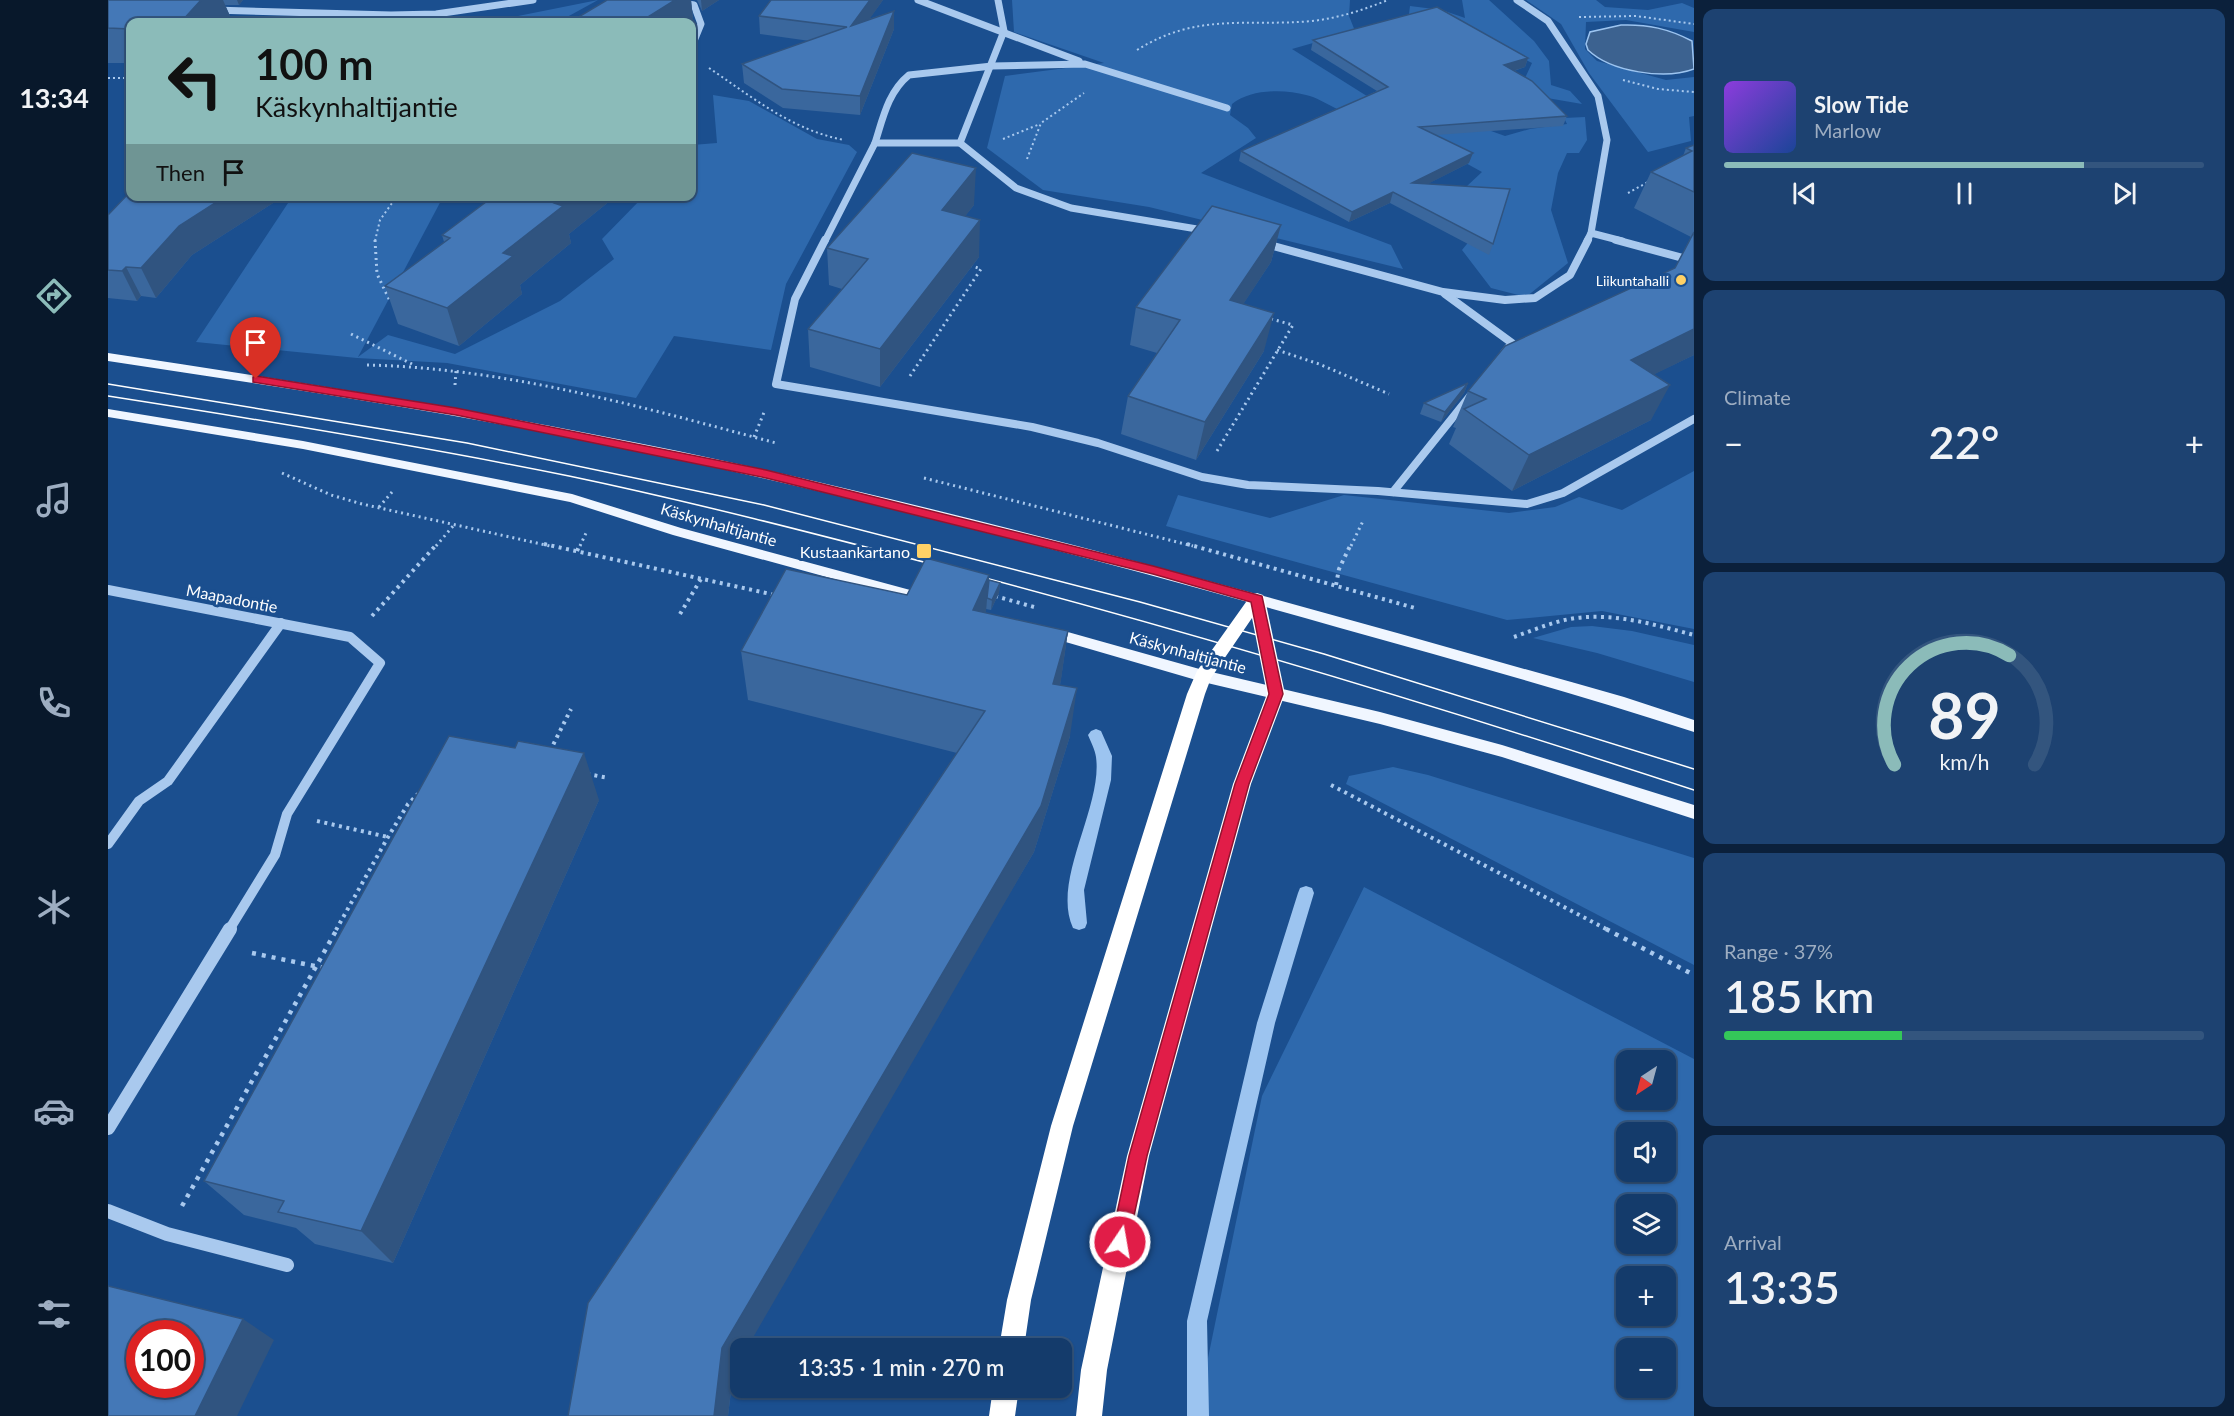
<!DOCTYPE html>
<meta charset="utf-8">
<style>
:root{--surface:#143b6b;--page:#1d4271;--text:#f1f3f6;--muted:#9dadc1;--line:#33557e;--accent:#8bbbb9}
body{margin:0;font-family:Lato,sans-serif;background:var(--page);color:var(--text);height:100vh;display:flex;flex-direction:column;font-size:22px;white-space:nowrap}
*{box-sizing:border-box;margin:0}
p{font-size:20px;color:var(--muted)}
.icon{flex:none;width:33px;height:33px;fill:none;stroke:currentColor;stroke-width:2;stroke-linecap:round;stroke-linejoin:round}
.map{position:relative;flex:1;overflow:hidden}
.sheet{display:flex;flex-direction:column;gap:9px;padding:9px;background:#0b203b;width:540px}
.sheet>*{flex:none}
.hud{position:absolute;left:18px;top:18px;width:570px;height:183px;border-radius:12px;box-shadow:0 2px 4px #0004,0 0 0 2px var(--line);background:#8bbbb9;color:#111;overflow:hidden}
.needle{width:39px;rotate:216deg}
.tools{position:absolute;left:1508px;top:1050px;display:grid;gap:12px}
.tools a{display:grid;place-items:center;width:60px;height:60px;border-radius:12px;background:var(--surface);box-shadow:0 2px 4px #0004,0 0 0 2px var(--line);font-size:30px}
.speed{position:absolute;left:18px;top:1320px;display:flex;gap:12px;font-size:30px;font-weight:700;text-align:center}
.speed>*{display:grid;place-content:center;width:78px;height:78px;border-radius:50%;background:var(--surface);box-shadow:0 2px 4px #0004,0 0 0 2px var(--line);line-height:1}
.speed .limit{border:9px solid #d22;background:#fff;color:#111}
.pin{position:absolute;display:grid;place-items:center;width:51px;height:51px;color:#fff;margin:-62px -26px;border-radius:50% 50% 50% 0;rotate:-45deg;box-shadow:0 0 6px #0007}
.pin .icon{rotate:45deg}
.me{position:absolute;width:66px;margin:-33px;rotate:12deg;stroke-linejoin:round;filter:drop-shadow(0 0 4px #0008)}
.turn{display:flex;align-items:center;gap:21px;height:126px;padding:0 30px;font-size:27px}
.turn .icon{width:78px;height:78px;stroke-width:2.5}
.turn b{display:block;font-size:42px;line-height:51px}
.then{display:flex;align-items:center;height:57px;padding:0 30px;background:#0003;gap:12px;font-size:22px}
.big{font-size:45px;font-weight:600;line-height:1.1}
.sheet .widget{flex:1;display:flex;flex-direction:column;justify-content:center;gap:9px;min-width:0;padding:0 21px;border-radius:12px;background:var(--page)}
.sheet .dial{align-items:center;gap:0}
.dial svg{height:156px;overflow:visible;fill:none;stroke:var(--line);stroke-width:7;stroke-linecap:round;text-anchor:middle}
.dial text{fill:var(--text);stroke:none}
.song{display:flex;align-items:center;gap:18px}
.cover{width:72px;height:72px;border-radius:9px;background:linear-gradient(135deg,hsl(270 70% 55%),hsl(220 70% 35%))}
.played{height:6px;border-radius:3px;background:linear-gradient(90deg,var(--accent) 75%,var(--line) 75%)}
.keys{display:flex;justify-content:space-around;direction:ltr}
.heat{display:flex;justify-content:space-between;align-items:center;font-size:33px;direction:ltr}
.charge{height:9px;border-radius:4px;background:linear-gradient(90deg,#34c759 37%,var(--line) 0)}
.trip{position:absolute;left:622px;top:1338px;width:342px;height:60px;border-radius:12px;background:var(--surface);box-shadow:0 2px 4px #0004,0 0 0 2px var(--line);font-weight:600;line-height:60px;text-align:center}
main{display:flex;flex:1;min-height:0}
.menu{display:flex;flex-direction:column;width:108px;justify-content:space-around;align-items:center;background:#08182b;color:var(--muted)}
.menu .icon{width:42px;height:42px}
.menu .on{color:var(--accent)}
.menu b{font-size:27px;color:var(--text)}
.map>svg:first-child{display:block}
.green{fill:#2e69ad;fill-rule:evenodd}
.water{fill:#3c6290;stroke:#9cc4f0;stroke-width:1.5}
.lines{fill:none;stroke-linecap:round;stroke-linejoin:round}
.stream{fill:#9cc4f0;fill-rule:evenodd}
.path-far3{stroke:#a9c9ee;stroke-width:2;stroke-dasharray:2 3;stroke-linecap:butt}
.path-far2{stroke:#a9c9ee;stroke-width:3;stroke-dasharray:2 4;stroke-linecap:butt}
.path-far1{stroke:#a9c9ee;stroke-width:4;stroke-dasharray:3 4.5;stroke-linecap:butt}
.path{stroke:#a9c9ee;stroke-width:4.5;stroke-dasharray:4 6;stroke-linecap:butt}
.minor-far3{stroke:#a9c9ee;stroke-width:7}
.minor-far2{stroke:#a9c9ee;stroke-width:8}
.minor-far1{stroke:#a9c9ee;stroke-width:10}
.minor{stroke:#a9c9ee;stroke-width:14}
.major{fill:#f0f6ff;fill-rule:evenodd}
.highway{fill:#fff;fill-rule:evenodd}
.tram{stroke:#fff;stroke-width:1.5}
.wall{fill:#3a679d}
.shaded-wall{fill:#305480}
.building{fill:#4478b7;stroke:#305480;stroke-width:1.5;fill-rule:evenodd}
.route{fill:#e11d48;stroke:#92132f;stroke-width:1.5}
.poi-dot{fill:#ffd166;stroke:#1b4f8f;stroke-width:2}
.labels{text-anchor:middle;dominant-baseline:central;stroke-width:6;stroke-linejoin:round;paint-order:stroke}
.far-poi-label{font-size:14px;fill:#fff;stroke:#1b4f8f;text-anchor:end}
.street-label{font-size:16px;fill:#fff;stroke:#1b4f8f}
.poi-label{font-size:16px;fill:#fff;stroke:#1b4f8f;text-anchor:end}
</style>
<main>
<nav class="menu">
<b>13:34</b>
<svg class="icon on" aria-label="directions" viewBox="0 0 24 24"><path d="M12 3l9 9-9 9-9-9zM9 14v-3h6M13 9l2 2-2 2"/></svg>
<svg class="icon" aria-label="music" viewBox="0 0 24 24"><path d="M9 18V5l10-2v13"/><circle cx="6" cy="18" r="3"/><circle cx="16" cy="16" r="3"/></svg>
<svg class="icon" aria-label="phone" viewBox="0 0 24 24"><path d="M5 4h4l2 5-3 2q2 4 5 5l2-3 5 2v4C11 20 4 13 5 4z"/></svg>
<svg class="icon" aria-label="climate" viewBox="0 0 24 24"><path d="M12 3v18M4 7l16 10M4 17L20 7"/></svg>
<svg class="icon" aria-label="car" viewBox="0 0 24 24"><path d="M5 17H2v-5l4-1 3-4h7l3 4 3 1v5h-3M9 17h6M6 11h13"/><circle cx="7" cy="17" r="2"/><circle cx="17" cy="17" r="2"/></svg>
<svg class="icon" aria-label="filters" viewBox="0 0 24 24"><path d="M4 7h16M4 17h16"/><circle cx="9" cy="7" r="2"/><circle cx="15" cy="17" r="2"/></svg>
</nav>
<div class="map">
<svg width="1586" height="1416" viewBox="0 0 1586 1416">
<rect width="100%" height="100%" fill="#1b4f8f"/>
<!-- green -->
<g class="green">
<polygon points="490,0 450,22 359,22 390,20"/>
<path d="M 904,0 L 1242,0 L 1241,16 L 1247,31 L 1184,49 L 1262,98 L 1229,109 C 1219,104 1208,97 1198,95 C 1176,89 1143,89 1124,104 L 1122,115 L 1140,128 L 1148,138 L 1093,173 L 1283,245 L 1295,269 L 1041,207 L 935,190 L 879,148 L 897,76 L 996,63 L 906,32 Z"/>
<polygon points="1354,0 1381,0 1426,41 1441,61 1443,85 1462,91 1474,104 1410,93 1424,63 1328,15 1312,18 1301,14 1302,6 1334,10 1357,18"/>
<polygon points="1418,0 1488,0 1497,7 1540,10 1574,3 1586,8 1586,32 1518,20 1478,22 1477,49 1489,61 1558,80 1586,77 1586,116 1581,117 1583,141 1540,152 1481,73 1453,24"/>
<polygon points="605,95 641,101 709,139 741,145 749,152 678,284 663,350 566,336 528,398 339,363 249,358 88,342 184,197 335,197 250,357 280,335 347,354 452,301 506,259 494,239 535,197 584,196 584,145 609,143"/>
<polygon points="1274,117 1372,127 1397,136 1422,129 1459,124 1456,118 1477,117 1479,140 1471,153 1459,153 1450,173 1443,210 1460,263 1418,297 1383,288 1354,250 1391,205 1359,186 1374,172"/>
<polygon points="1586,471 1586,629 1494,611 1399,620 1058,526 1070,495 1162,518 1236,495 1401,513 1447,507 1471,497 1514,510"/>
<polygon points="1484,626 1524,631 1586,645 1586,682 1489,653 1425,638 1463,627"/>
<polygon points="1285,767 1320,775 1586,858 1586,965 1238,784 1241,776"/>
<path d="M 1256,887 L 1586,1059 L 1586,1416 L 1094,1416 L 1094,1387 L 1154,1096 ZM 1557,1060 L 1557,1100 L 1518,1100 L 1518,1060 ZM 1557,1132 L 1557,1172 L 1518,1172 L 1518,1132 ZM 1557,1204 L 1557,1244 L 1518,1244 L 1518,1204 ZM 1557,1276 L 1557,1316 L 1518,1316 L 1518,1276 ZM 1518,1348 L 1557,1348 L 1557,1388 L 1518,1388 Z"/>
</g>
<!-- water -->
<path class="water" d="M 1513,25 C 1540,24 1561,29 1584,41 L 1586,69 C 1557,80 1503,72 1480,50 L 1478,44 L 1482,32 Z"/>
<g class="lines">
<!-- stream -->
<g class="stream">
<path d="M 988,729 L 993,731 L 1004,756 L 1003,780 L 976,890 L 979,923 L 977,928 L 971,930 L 965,928 C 943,881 995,807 988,757 C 987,750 983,742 980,735 L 983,731 Z"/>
<polygon points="1198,886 1204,888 1206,893 1167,1023 1099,1321 1101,1416 1079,1416 1079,1321 1149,1023 1190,893 1192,888"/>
</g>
<!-- path-far3 -->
<g class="path-far3">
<polyline points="1471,17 1528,16 1586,24"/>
<path d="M 1029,50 C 1090,12 1138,27 1204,21 C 1231,18 1255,10 1280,0"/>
<path d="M 601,68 C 644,97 684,130 736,140"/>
<polyline points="0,78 22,78"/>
<polyline points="1515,80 1550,89 1586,92"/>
<polyline points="895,139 932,124"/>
<polyline points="919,159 933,123 976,93"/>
<polyline points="1520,193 1540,182"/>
<polyline points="267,241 272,220 289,196"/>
</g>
<!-- path-far2 -->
<g class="path-far2">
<polyline points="267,240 269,274 282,301"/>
<polyline points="243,334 306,365"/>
<polyline points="1169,350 1211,364 1281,394"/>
<path d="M 259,365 C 398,368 534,407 668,443"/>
<polyline points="802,376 873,269 859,264"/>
<polyline points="347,385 348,371"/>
<polyline points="646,437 657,410"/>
<polyline points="1109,451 1185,325 1160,318"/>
<polyline points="174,473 223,495 254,504 442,546"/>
<polyline points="816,478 1085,546"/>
<polyline points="271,507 284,492"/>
<polyline points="328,546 346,525"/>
<polyline points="472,546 478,533"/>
<polyline points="1243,546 1255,521"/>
</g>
<!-- path-far1 -->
<g class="path-far1">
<polyline points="436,544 667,595"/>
<polyline points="1079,544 1307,608"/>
<polyline points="469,551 472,544"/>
<polyline points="1228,585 1231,569 1243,544"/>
<polyline points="887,596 926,607"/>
<polyline points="572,614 593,579"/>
<polyline points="264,616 329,544"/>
<path d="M 1406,637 C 1426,630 1446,621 1468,618 C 1508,613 1548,625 1586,635"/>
<polyline points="442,751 463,709"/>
<polyline points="479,774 501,778"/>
<polyline points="1223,785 1500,930"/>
<polyline points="209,821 280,837"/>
<polyline points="228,930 280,837 300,804 310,794"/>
</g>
<!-- path -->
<g class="path">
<polyline points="1498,929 1586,975"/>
<polyline points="144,953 216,968"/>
<polyline points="74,1206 229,929"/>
</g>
<!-- minor-far3 -->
<g class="minor-far3">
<polyline points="559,0 586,5 593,24 584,46"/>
<polyline points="810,0 971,61"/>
<polyline points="1409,0 1440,21 1490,96 1499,140 1483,233 1479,241"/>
<polyline points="105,10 283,15 328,14 425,0"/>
<path d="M 767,143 C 775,118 780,92 801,75 L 884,66 L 977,64 L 1119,108"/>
<polyline points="852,143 908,188 963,208 1101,231"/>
<polyline points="1483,233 1514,241"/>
<polyline points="717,241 767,143 852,143 896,31 890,0"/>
</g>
<!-- minor-far2 -->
<g class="minor-far2">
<polyline points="717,240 687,299 668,384 924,427 990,443 1094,477 1140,485 1270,491 1419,504 1455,493 1586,419"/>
<polyline points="1508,240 1586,261"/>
<polyline points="1154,243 1335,292 1397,300 1427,298 1462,275 1480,240"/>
<polyline points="1337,294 1404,343 1396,353"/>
<polyline points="1285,492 1362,396"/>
</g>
<!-- minor-far1 -->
<g class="minor-far1">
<polyline points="0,590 242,637 272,663 179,814 167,855 121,930"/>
<polyline points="0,844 31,801 60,781 173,623"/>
</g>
<!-- minor -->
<g class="minor">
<polyline points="0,1128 122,929"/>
<polyline points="0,1211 59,1234 179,1265"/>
</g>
<!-- major -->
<g class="major">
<path d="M 0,353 C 191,382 381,412 570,451 C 889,518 1203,609 1516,697 L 1586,720 L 1586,732 C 1469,694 1351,661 1232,628 C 1014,566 795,508 573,460 C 384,419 192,390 0,361 Z"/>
<polygon points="0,409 195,441 464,494 573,528 817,594 824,599 817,604 565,535 462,502 195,449 0,417"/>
<polygon points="942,627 1095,670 1272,712 1394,745 1586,805 1586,819 1394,757 1272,724 1095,682 937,636 935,632"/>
</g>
<!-- highway -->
<g class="highway">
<polygon points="1149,593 1155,595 1157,599 1177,694 1143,784 1041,1156 999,1370 994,1416 968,1416 973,1370 1019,1156 1125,784 1159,694 1144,618 1103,678 1097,694 965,1126 923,1300 916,1348 891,1348 899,1300 943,1126 1079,694 1089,671 1143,595"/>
<polygon points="885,1388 911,1388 907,1416 881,1416"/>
</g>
<!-- tram -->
<g class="tram">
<polyline points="0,384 359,443 656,505 1032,602 1216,654 1586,769"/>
<path d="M 0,396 C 154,420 308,445 461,476 C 585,502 708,534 831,566"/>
<path d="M 866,575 C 1108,639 1348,712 1586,790"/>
</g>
</g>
<!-- wall -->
<g class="wall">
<polygon points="0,0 135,0 131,5 117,5 122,16 22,22 22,63 0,63"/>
<polygon points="499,0 583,0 585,18 577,22 468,22 467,19"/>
<polygon points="587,0 611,0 594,11 589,0"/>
<polygon points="775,0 761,19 786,11 786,29 752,115 675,108 636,83 634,64 702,41 652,34 651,16"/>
<polygon points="1205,40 1420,58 1417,67 1406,71 1459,116 1455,126 1328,135 1361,163 1319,184 1385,244 1381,255 1282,203 1241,222 1131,161 1133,151 1269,91 1203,50"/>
<polygon points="1586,145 1586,355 1546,374 1543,420 1404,491 1341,444 1348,428 1345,427 1360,391 1567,268 1583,237 1526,208 1543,172 1575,156 1578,148"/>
<polygon points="22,196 176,196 84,255 48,298 33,296 29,301 0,298 0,215"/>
<polygon points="386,196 508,196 461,234 463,243 412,285 414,294 351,346 290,324 277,286 336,242 334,235"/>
<polygon points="866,205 857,216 871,257 772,387 702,367 700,329 734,289 721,285 719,248"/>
<polygon points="1173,225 1163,262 1135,304 1156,351 1088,460 1013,434 1020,396 1049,353 1022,345 1028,307"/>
<polygon points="1360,383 1356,393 1333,422 1312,414 1316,403"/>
<polygon points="881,575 881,580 892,583 891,593 883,610 878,609 878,613 960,631 952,685 962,736 926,852 633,1348 633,1359 625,1374 620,1416 460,1416 849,753 640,700 633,651 799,595"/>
<polygon points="491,800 285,1263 207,1244 188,1228 136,1215 96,1181"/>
</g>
<!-- shaded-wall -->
<g class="shaded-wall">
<polygon points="93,0 115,0 122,16 116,22 73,22"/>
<polygon points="129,0 135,0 131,5"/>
<polygon points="567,0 583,0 585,18 577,22 532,22"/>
<polygon points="593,0 611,0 594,11"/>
<polygon points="762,0 775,0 744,44 743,26"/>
<polygon points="786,11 786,29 752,115 752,96"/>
<polygon points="1420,58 1417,67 1392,75 1396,65"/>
<polygon points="1365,153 1361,163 1300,194 1304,183"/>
<polygon points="868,168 866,205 833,247 834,210"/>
<polygon points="1285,192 1282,203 1241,222 1244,212"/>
<polygon points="118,196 176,196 84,255 48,298 33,268 71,226"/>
<polygon points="454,196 508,196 461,234 463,243 412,285 414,294 351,346 339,308 446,203"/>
<polygon points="872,220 871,257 772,387 772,349"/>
<polygon points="1173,225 1163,262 1113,338 1122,300"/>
<polygon points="18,267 33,296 29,301 14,271"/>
<polygon points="1166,313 1156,351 1088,460 1097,422"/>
<polygon points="1586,329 1586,355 1504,395 1523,360"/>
<polygon points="1360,383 1356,393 1333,422 1337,412"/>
<polygon points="1562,385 1543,420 1404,491 1421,455"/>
<polygon points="881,575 877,624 865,610"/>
<polygon points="892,583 891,593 883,610 884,600"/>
<polygon points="960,631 953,680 938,732 945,684"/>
<polygon points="969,688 962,736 926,852 639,1348 633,1348 633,1359 625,1374 620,1416 606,1416 614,1348"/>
<polygon points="476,753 491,800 285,1263 253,1231"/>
<polygon points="135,1319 166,1340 129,1416 87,1416"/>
</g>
<!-- building -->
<g class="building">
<polygon points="0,0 93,0 73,22 22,22 22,29 0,28"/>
<polygon points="499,0 567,0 532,22 478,22 467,19"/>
<polygon points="663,0 762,0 743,26 786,11 752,96 674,89 634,64 739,27 651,16"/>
<polygon points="1329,7 1420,58 1396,65 1424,81 1459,116 1311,127 1365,153 1304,183 1402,189 1385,244 1285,192 1244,212 1133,151 1280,87 1205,40"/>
<polygon points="239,20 293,22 238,22"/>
<polygon points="1586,145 1586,192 1543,172 1584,151 1578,148"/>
<polygon points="804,153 868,168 834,210 872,220 772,349 700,329 760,259 719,248"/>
<polygon points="22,192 22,196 118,196 71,226 33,268 18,267 14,271 0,270 0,215"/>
<polygon points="386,196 454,196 446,203 455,206 395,253 405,256 339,308 277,286 342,238 334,235"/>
<polygon points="1104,206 1173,225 1122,300 1166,313 1097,422 1020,396 1072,320 1028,307"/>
<polygon points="1586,232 1586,329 1523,360 1562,385 1421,455 1356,409 1378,399 1360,391 1397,346 1567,268"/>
<polygon points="1360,383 1337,412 1316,403"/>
<polygon points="818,558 881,575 865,610 960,631 945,684 969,688 933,806 614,1348 606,1416 460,1416 480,1303 877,711 633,651 678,569 799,595"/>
<polygon points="881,580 892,583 884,600 879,598"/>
<polygon points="341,736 407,748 410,741 476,753 253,1231 170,1212 176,1201 96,1181"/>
<path d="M 0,1286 L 135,1319 L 87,1416 L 0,1416 ZM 32,1334 L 82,1334 L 82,1384 L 32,1384 Z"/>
</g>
<!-- route -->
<polygon class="route" points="148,376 348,408 658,470 1045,566 1154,596 1175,694 1141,784 1039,1156 1019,1248 1012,1251 1006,1248 1003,1242 1021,1156 1127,784 1161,694 1143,602 1045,574 658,478 348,415 145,382 145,377"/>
<!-- markers -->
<g class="poi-dot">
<circle cx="1573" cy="280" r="6"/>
<rect x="808" y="543" width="16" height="16" rx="3"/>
</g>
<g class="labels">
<!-- far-poi labels -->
<g class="far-poi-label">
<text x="1561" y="280">Liikuntahalli</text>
</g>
<!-- street labels -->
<g class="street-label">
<text transform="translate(611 524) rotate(16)">Käskynhaltijantie</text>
<text transform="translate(124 598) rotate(11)">Maapadontie</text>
<text transform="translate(1080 652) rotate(15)">Käskynhaltijantie</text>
</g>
<!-- poi labels -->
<g class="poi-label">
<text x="802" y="551">Kustaankartano</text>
</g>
</g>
</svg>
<div class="tools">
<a><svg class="needle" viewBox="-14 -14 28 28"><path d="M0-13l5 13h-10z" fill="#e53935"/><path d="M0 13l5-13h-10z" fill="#9dadc1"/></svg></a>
<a><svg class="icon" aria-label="sound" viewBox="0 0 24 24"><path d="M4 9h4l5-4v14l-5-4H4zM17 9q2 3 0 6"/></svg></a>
<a><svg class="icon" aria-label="layers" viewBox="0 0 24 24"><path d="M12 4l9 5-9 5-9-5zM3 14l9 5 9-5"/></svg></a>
<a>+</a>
<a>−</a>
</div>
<div class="speed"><div class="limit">100</div></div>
<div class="pin" style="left:148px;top:379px;background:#d93025"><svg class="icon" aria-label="arrive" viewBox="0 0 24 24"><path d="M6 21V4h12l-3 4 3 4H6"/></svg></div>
<svg class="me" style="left:1012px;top:1242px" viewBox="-20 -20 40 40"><circle r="17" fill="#e11d48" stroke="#fff" stroke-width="3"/><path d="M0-11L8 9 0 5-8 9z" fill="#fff"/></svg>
<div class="trip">13:35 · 1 min · 270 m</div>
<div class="hud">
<div class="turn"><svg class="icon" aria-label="left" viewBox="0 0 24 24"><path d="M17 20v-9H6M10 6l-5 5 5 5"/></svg><div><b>100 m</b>Käskynhaltijantie</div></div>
<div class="then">Then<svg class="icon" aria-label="arrive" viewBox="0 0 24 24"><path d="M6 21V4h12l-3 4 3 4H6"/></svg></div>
</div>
</div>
<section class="sheet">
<div class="widget">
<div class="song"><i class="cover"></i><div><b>Slow Tide</b><p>Marlow</p></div></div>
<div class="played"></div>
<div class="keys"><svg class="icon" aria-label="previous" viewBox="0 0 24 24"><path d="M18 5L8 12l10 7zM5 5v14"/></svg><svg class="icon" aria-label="pause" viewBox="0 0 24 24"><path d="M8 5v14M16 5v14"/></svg><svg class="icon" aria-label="next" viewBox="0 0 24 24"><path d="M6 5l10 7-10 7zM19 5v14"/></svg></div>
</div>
<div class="widget"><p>Climate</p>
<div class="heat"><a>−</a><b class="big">22°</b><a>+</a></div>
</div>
<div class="widget dial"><svg viewBox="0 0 100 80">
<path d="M14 69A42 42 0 1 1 86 69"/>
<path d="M14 69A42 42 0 0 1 73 13" stroke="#8bbbb9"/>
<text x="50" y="56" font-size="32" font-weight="700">89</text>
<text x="50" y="72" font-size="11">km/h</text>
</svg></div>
<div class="widget"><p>Range · 37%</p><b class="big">185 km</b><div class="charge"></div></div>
<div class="widget"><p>Arrival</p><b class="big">13:35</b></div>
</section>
</main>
